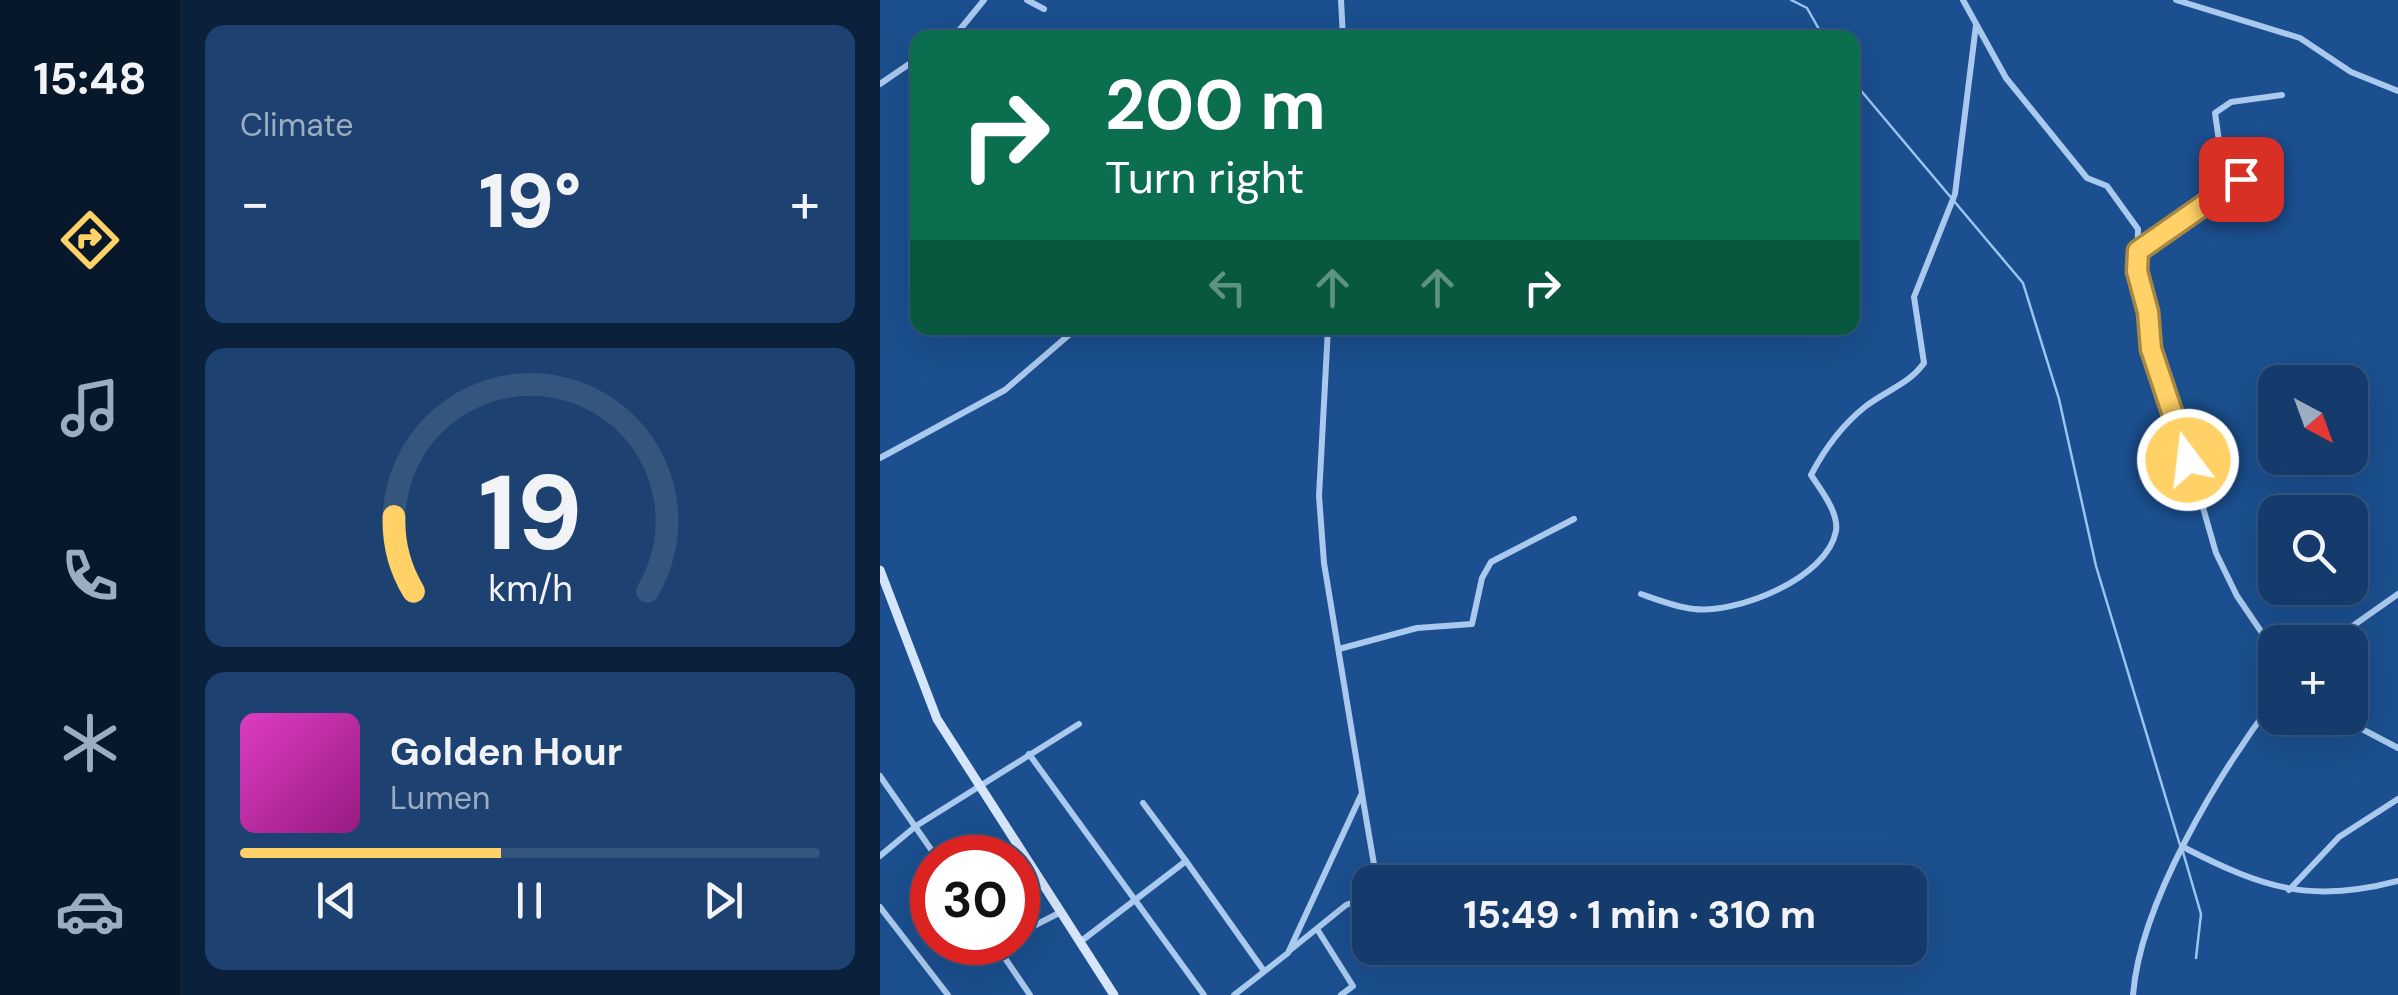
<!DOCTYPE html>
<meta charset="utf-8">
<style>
:root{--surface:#143b6b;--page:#1d4271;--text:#f1f3f6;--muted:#9dadc1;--line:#33557e;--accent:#ffd166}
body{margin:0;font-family:"DM Sans",sans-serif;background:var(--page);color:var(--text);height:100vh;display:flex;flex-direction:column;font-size:38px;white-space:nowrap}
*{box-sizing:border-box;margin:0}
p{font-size:32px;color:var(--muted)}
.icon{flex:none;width:55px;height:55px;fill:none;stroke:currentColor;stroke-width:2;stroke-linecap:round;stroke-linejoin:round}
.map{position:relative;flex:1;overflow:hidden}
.details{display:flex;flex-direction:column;gap:25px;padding:25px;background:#0b203b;width:700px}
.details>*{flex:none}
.hud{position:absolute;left:30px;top:30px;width:950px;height:305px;border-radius:20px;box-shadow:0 10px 40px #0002,0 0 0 2px var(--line);background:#0b6e4f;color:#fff;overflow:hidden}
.needle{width:65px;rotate:139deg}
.tools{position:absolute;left:1378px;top:365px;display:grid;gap:20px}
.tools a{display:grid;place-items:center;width:110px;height:110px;border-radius:20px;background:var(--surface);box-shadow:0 10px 40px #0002,0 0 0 2px var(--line);font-size:50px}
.speed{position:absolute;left:30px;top:835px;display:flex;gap:20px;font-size:50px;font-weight:700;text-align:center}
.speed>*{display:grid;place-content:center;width:130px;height:130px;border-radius:50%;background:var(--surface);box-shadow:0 10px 40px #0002,0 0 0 2px var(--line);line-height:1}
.speed .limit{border:15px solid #d22;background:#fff;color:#111}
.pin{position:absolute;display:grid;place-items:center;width:85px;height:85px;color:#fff;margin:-42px;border-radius:20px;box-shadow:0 5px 15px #0006}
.me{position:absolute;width:110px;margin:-55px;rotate:345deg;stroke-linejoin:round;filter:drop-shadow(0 0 8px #0008)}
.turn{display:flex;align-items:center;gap:35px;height:210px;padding:0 30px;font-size:45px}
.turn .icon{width:130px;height:130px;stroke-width:2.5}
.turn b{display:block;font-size:70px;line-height:85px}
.lanes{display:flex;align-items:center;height:95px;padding:0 30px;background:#0003;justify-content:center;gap:50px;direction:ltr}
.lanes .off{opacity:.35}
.big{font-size:75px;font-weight:800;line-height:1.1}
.details .tile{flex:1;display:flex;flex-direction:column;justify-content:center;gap:15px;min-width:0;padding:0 35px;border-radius:20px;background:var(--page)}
.details .dial{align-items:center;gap:0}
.dial svg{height:260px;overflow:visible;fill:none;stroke:var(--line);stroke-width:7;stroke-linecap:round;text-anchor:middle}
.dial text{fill:var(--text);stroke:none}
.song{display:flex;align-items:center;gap:30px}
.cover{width:120px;height:120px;border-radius:15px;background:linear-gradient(135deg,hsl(310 70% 55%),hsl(310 70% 35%))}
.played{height:10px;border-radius:5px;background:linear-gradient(90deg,var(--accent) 45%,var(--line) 45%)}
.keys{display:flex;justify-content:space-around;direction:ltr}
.heat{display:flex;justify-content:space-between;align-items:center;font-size:55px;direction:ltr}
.trip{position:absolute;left:472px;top:865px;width:575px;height:100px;border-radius:20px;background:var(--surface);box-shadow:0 10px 40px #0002,0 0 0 2px var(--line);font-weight:800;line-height:100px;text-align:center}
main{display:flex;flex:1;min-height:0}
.menu{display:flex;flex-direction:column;width:180px;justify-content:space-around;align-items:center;background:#08182b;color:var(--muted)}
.menu .icon{width:70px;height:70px}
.menu .selected{color:var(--accent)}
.menu b{font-size:45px;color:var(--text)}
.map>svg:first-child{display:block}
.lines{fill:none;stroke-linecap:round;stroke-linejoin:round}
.stream{stroke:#9cc4f0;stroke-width:2.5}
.street{stroke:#a9c9ee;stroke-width:6}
.secondary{stroke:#d6e6fa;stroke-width:9}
.route-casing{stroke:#a68842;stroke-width:25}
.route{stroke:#ffd166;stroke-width:18}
</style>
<main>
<nav class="menu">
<b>15:48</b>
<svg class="icon selected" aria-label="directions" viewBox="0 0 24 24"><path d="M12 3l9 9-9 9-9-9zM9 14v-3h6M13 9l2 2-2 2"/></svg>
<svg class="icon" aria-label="music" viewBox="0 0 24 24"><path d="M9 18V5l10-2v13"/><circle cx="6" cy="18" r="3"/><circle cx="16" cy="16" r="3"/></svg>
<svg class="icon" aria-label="phone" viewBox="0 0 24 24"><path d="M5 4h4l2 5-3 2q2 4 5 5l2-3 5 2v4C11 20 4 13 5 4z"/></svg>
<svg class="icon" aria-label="climate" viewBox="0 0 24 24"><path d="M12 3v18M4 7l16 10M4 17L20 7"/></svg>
<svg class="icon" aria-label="car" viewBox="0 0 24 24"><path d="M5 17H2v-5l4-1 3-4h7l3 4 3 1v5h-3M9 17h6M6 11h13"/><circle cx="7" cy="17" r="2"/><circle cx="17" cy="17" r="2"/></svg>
</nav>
<section class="details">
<div class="tile"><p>Climate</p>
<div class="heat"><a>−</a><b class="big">19°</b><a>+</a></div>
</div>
<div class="tile dial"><svg viewBox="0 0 100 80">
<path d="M14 69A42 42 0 1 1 86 69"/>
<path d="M14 69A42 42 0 0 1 8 46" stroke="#ffd166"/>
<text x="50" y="56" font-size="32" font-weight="700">19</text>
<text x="50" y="72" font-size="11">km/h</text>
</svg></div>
<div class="tile">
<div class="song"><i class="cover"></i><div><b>Golden Hour</b><p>Lumen</p></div></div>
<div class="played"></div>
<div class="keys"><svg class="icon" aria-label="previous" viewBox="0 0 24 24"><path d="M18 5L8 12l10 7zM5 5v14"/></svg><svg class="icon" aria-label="pause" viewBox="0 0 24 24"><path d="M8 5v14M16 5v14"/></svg><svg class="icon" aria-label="next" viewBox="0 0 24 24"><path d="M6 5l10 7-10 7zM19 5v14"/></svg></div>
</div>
</section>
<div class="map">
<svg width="1518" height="995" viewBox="0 0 1518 995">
<rect width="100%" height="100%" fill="#1b4f8f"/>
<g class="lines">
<!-- stream -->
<g class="stream">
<polyline points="911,0 927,8 944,38"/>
<polyline points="972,80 1143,283 1179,399 1216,566 1300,845"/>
<polyline points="1303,852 1321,914 1316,958"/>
</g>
<!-- street -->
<g class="street">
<polyline points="147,0 164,9"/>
<polyline points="461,0 463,38"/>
<polyline points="1083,0 1126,78 1207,178 1227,186 1258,229 1257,271 1268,312 1271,349 1295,410 1336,553 1357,596 1395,652"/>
<polyline points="1296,0 1420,38 1471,72 1518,91"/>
<polyline points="73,38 104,0"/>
<polyline points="0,84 38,58"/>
<polyline points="1260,250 1361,179 1339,141 1335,113 1351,102 1402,95"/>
<polyline points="0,458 125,390 197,328"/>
<path d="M 761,594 C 778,600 796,607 814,609 C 856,614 947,579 956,531 C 959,513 941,490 931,475 C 945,448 962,425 986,406 C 1007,390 1029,384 1044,363 L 1034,297 L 1075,194 L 1096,25"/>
<polyline points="1450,642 1518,594"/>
<polyline points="459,649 537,628 592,624 602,578 611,562 694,519"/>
<polyline points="1461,718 1518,748"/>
<polyline points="149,754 324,995"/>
<polyline points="0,776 57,858"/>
<polyline points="482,794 497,882"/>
<polyline points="263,803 306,861"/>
<path d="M 1305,848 C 1383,888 1431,904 1518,881"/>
<polyline points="0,856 36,826 199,724"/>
<polyline points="619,882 698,882"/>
<polyline points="1409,890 1459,837 1518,799"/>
<polyline points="0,907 68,995"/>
<polyline points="437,929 473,986 461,995"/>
<polyline points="138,934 181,912"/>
<polyline points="114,942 150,995"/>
<polyline points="200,942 306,861 384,971"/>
<polyline points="409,951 466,905 490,896"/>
<polyline points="354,995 408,953 482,793 444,563 439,496 448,328"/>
<path d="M 1253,995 C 1260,903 1339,773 1395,699"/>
</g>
<!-- secondary -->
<polyline class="secondary" points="0,570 57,719 234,995"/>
</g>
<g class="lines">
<!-- route casing -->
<g class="route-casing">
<polyline id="route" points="1308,460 1271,349 1268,312 1257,271 1258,251 1361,179"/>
</g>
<!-- route -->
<use href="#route" class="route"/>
</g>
</svg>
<div class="tools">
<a><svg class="needle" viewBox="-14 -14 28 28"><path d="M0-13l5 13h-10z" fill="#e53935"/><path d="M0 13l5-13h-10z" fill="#9dadc1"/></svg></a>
<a><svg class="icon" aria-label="search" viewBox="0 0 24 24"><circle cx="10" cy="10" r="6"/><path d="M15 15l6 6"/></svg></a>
<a>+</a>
</div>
<div class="speed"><div class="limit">30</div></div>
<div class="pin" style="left:1361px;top:179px;background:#d93025"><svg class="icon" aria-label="arrive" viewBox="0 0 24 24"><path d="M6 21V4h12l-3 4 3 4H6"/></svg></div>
<svg class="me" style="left:1308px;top:460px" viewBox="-20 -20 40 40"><circle r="17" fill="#ffd166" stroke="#fff" stroke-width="3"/><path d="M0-11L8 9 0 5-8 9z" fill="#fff"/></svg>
<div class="trip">15:49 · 1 min · 310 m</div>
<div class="hud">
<div class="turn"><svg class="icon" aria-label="right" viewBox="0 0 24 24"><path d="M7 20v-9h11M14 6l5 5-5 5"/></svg><div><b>200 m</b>Turn right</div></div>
<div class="lanes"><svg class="icon off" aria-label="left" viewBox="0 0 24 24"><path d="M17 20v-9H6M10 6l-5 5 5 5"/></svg><svg class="icon off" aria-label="ahead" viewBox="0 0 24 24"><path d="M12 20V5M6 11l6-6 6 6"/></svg><svg class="icon off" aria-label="ahead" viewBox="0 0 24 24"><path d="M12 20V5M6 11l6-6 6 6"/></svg><svg class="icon" aria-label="right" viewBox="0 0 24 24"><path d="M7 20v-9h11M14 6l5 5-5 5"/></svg></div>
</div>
</div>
</main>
